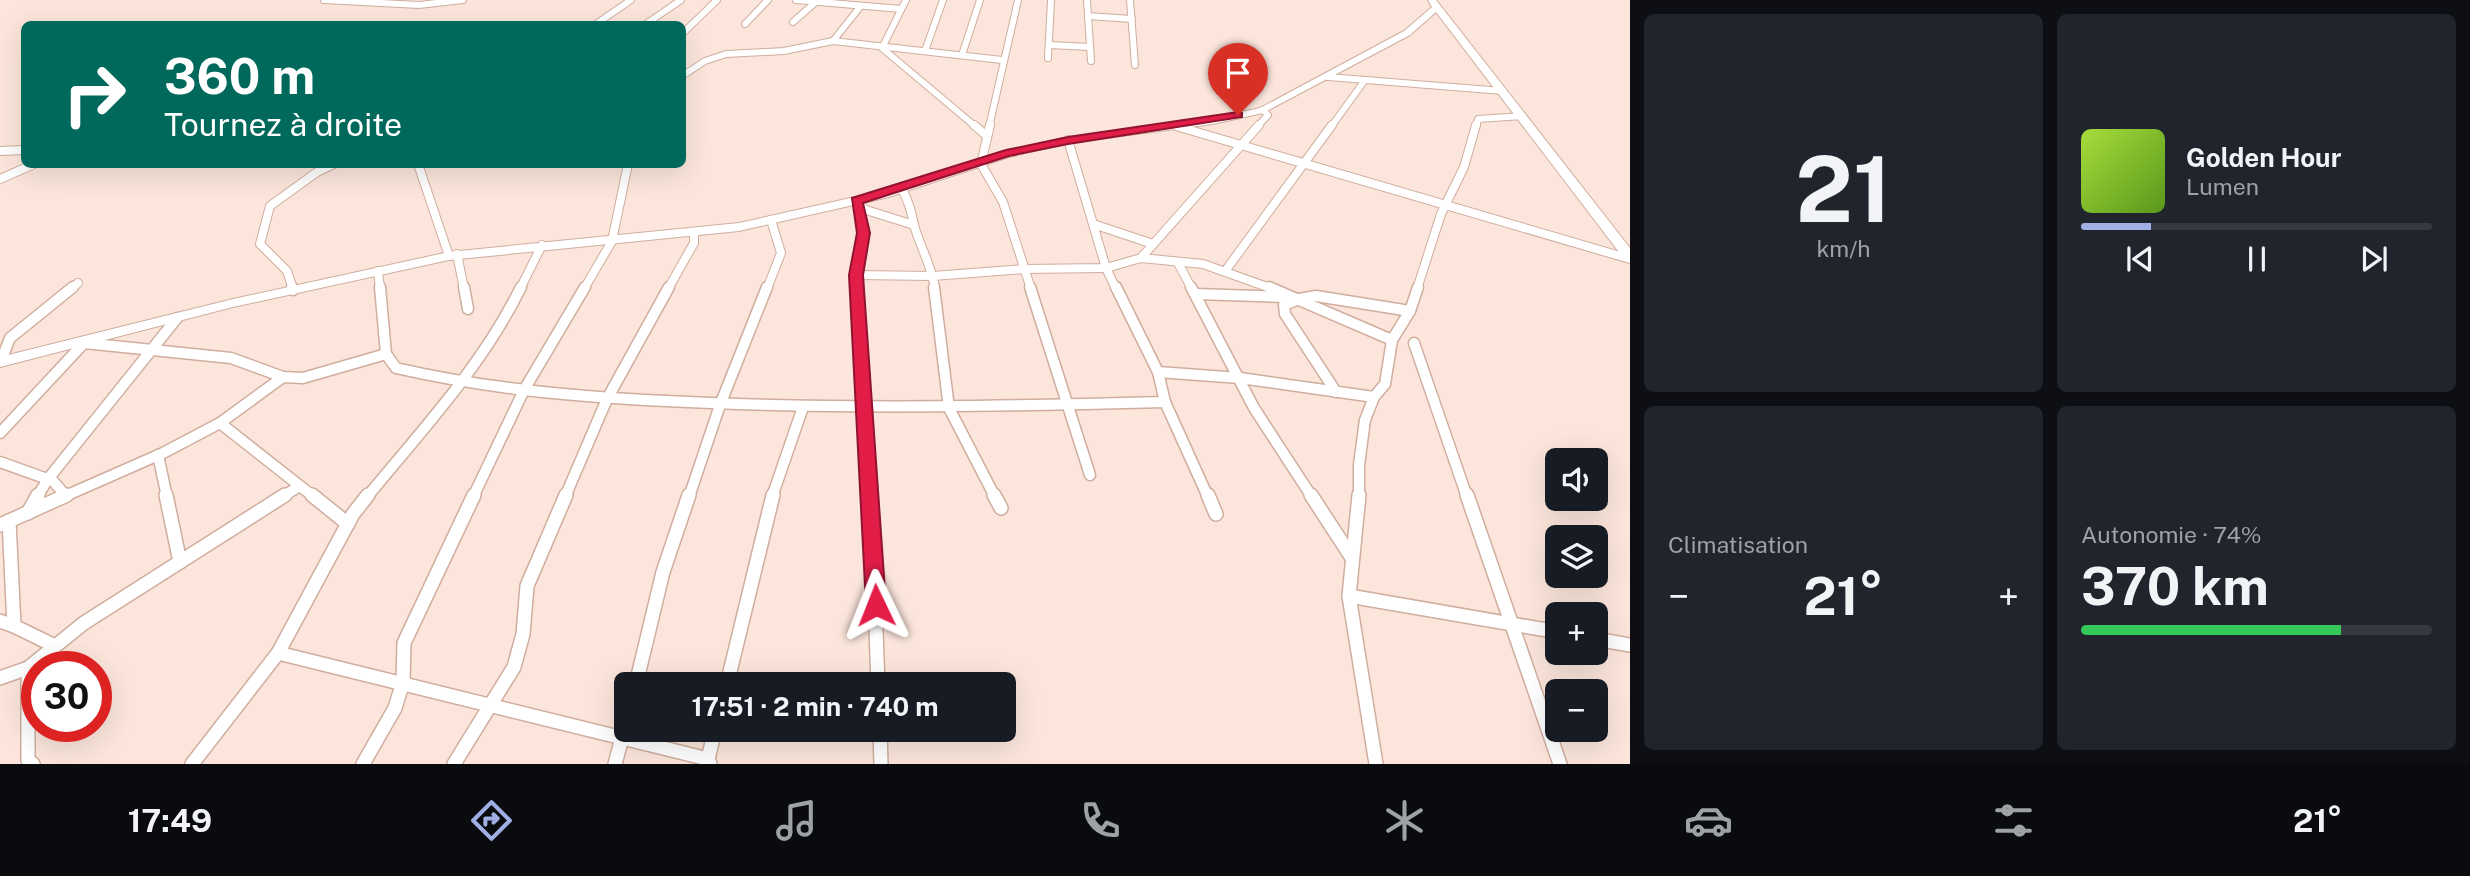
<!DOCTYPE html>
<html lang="fr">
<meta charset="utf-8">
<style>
:root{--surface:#171b24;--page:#20242c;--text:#f1f3f6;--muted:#9ea1a6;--line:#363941;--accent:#a1aee3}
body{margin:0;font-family:"Public Sans",sans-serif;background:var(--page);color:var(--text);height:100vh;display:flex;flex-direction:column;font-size:26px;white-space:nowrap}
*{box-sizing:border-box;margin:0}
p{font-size:23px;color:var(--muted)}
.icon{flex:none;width:38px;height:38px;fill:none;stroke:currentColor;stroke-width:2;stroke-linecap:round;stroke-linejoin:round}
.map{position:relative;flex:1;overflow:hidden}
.details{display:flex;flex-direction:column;gap:14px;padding:14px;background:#0d0f14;width:840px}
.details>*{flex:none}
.guide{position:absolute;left:21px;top:21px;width:665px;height:147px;border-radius:10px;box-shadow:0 7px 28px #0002;background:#00695c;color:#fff;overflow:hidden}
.fabs{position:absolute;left:1545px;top:448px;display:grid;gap:14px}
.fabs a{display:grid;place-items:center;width:63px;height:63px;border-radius:10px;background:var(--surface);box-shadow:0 7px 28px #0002;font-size:35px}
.speed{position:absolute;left:21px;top:651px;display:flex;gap:14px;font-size:35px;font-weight:700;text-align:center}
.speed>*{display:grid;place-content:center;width:91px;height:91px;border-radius:50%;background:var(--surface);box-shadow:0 7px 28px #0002;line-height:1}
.speed .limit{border:10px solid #d22;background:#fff;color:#111}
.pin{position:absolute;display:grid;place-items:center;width:60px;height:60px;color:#fff;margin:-72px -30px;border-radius:50% 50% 50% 0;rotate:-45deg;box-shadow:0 0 7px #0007}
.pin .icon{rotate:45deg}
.me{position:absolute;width:77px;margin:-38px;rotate:358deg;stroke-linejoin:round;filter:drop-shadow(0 0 5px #0008)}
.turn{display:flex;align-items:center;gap:24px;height:147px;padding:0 28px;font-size:32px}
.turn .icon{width:91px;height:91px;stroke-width:2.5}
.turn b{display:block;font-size:49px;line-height:60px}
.big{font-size:52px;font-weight:700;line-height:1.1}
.details .tile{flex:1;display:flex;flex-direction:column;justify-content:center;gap:10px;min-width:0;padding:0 24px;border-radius:10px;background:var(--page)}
.details .dial{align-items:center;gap:0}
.dial b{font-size:91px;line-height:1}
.song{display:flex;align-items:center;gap:21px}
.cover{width:84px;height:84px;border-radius:10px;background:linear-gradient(135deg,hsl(80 70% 55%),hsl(90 70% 35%))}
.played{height:7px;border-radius:4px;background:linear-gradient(90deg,var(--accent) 20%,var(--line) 20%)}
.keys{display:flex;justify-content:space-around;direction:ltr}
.heat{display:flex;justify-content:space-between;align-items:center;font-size:38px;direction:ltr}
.charge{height:10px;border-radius:5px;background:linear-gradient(90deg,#34c759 74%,var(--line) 0)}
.details .tiles{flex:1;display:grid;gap:14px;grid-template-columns:repeat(2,1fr)}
.trip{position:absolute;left:614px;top:672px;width:402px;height:70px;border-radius:10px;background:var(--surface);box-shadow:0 7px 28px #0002;font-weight:700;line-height:70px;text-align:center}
.tab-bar{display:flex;height:112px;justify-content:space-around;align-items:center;background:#090b0e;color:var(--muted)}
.tab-bar .icon{width:49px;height:49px}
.tab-bar .on{color:var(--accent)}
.tab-bar b{font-size:32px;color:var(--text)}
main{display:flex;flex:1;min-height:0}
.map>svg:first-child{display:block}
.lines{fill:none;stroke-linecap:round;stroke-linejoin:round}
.street-far3-casing{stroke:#d0ad9d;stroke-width:8}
.street-far2-casing{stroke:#d0ad9d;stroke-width:10}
.street-far1-casing{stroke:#d0ad9d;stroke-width:13}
.street-casing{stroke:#d0ad9d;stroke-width:16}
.secondary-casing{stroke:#d0ad9d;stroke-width:2}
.street-far3{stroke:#fff;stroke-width:6}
.street-far2{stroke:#fff;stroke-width:8}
.street-far1{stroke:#fff;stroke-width:10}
.street{stroke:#fff;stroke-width:13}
.secondary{fill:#fff;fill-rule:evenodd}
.route{fill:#e11d48;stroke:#92132f;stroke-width:2}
</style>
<main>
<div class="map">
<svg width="1630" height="764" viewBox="0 0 1630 764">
<rect width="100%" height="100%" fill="#fce6dc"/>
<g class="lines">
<!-- street-far3 casing -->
<g class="street-far3-casing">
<g id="street-far3">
<polyline points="324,0 419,5 463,0"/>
<polyline points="796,0 901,9"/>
<polyline points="906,0 882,48 976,127"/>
<polyline points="1087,0 1091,61"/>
<polyline points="1130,0 1135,65"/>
<polyline points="1088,16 1132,19"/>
<polyline points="793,22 817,1"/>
<polyline points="596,24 631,0"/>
<polyline points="646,24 681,0"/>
<polyline points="745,24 768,0"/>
<polyline points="682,34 717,0"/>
<polyline points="833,41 860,7"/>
<polyline points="1049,45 1090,47"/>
<polyline points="925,51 943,0"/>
<polyline points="962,55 980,0"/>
<polyline points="1048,58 1051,0"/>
<polyline points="682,76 705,61 726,54 784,51 833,41 1002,60"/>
<polyline points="1328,77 1503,91"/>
<polyline points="1176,126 1179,127"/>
<polyline points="989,127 1018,0"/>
<polyline points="1257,127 1268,115 1263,110"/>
<polyline points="1331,127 1365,80"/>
<polyline points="1476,127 1478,119 1523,116"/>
</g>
</g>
<!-- street-far2 casing -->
<g class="street-far2-casing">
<g id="street-far2">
<polyline points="974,125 987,136"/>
<polyline points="990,125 981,164 1003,202 1031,289"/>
<polyline points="1176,126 1630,259"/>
<polyline points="1068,140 1106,268 1116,289"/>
<polyline points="0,151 24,150"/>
<polyline points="418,164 449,256"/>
<polyline points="0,179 34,164"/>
<path d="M 902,189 C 909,202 911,211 914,225 C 920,247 932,266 935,289"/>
<polyline points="856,201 864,233 856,275 857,289"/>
<polyline points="856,201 866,210 914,225"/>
<polyline points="1093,224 1153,244"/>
<polyline points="457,254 464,289"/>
<polyline points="1141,258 1259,125"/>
<polyline points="1178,263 1192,289"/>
<polyline points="1226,270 1332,125"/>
<polyline points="378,271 380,289"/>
<polyline points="856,275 933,276 1024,269 1106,268 1141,258 1203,264 1273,289"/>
<polyline points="71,289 78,283"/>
<polyline points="293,289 287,271 260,244 270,206 317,172 334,164"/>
<polyline points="520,289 542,245"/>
<polyline points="584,289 612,241 628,164"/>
<polyline points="668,289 694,243 694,234"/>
<polyline points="767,289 781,253 771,220"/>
<polyline points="1417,289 1441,214 1464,167 1476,125"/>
</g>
</g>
<!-- street-far1 casing -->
<g class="street-far1-casing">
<g id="street-far1">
<polyline points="292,287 293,290"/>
<polyline points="380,287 386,354"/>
<polyline points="464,287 468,309"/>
<polyline points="857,287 871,497"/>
<polyline points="934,287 949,408 995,497"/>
<polyline points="1030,287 1090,475"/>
<polyline points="1116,287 1158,372 1165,402 1208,497"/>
<polyline points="1191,287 1254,408 1312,497"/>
<polyline points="1269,287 1392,340"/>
<polyline points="1196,294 1283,297"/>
<polyline points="1299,299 1316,296 1410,311"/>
<polyline points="1299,299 1284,305 1285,314 1336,392"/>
<polyline points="1414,343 1467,497"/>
<polyline points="1,361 10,338 73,287"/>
<polyline points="1158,372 1240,378 1374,397"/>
<polyline points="220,423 314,497"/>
<path d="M 0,433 L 84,343 L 231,358 L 283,377 L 303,378 L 386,354 L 396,368 C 500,392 605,399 711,403 C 862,409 1013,406 1165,402"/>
<polyline points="158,455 167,497"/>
<polyline points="0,462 53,481 66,496"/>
<polyline points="37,497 48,479 177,318"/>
<polyline points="63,497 163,453 220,423 283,377"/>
<polyline points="282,497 298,487"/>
<path d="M 367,497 C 422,430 483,365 521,287"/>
<polyline points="473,497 524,390 585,287"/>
<polyline points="565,497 607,399 669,287"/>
<polyline points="689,497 720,405 767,287"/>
<polyline points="772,497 803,407"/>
<polyline points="1359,497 1359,465 1365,420 1374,397 1385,384 1392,340 1410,311 1418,287"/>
</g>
</g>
<!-- street casing -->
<g class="street-casing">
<g id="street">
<polyline points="166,495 180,562"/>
<polyline points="312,495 348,524"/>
<polyline points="871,495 878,684"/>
<polyline points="994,495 1001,508"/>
<polyline points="1208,495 1216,514"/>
<polyline points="1311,495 1352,558"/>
<polyline points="1359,495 1349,596 1376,764"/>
<polyline points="1467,495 1560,764"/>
<polyline points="28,513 38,495"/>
<polyline points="9,521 14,626 55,646"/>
<polyline points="0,525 67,495"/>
<polyline points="1349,596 1558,632"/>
<polyline points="0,621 14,626"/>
<polyline points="1596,639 1630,645"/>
<polyline points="278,653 708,759"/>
<polyline points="28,668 28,760 33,764"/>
<polyline points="0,678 28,668 84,623 285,495"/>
<polyline points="636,684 663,572 689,495"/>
<polyline points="727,684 773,495"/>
<polyline points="880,730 881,764"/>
<polyline points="192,764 278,653 353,514 368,495"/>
<polyline points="363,764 395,708 403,682 404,643 474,495"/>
<polyline points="454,764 514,667 523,634 527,586 566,495"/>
<polyline points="615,764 626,723"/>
<polyline points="710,764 708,759 715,730"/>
</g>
</g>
<!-- secondary casing -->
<g class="secondary-casing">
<polygon id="secondary" points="1428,0 1436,0 1630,248 1630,261 1625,260 1436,12 1410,35 1263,113 1213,124 1068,143 1009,157 889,197 739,231 449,260 233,307 0,367 0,357 233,299 449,252 739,223 882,191 1002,152 1068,137 1213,118 1260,108 1404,31 1432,7"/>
</g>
<!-- street-far3 -->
<use href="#street-far3" class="street-far3"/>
<!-- street-far2 -->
<use href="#street-far2" class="street-far2"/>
<!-- street-far1 -->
<use href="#street-far1" class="street-far1"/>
<!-- street -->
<use href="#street" class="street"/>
<!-- secondary -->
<use href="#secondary" class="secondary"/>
</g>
<!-- route -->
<polygon class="route" points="1238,112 1242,113 1242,117 1068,144 1009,156 863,203 870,233 863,275 886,605 883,611 876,614 869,611 866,605 849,275 857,233 852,198 1006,150 1068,137"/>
</svg>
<div class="fabs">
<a><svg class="icon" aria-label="sound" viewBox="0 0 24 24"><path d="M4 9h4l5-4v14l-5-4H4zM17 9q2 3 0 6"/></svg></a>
<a><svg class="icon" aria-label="layers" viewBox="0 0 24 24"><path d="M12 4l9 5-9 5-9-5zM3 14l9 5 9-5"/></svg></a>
<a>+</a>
<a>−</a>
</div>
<div class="speed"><div class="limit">30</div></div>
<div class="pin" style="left:1238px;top:115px;background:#d93025"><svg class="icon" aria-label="arrive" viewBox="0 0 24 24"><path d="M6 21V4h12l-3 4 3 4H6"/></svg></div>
<svg class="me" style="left:876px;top:605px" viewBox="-20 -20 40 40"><path d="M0-17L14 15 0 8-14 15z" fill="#e11d48" stroke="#fff" stroke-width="4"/></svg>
<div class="trip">17:51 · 2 min · 740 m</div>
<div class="guide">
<div class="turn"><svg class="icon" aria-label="right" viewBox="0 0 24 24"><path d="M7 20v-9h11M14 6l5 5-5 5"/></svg><div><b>360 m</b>Tournez à droite</div></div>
</div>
</div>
<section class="details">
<div class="tiles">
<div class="tile dial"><b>21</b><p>km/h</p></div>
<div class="tile">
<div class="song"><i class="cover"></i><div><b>Golden Hour</b><p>Lumen</p></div></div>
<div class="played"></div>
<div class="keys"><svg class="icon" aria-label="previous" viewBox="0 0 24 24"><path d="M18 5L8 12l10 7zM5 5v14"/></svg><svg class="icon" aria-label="pause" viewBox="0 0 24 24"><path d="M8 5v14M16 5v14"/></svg><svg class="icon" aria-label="next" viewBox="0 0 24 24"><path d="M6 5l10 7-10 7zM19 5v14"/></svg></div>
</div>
<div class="tile"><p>Climatisation</p>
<div class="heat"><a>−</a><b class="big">21°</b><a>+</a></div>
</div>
<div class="tile"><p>Autonomie · 74%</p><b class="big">370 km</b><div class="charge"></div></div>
</div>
</section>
</main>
<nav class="tab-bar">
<b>17:49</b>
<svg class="icon on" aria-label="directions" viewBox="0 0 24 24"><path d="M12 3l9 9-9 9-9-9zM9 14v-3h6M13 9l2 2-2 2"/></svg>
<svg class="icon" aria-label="music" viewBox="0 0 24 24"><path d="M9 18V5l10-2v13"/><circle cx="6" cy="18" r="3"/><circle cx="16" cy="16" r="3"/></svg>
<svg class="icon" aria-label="phone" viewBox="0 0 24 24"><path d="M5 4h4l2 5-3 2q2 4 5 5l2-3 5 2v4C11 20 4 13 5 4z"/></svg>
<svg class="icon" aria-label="climate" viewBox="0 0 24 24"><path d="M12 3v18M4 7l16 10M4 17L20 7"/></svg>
<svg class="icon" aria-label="car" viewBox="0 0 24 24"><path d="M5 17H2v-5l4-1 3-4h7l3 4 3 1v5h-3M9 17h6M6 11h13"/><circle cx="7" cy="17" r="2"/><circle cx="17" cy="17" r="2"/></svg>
<svg class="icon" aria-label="filters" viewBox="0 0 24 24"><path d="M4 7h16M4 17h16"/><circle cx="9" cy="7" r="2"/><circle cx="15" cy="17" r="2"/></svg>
<b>21°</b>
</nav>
